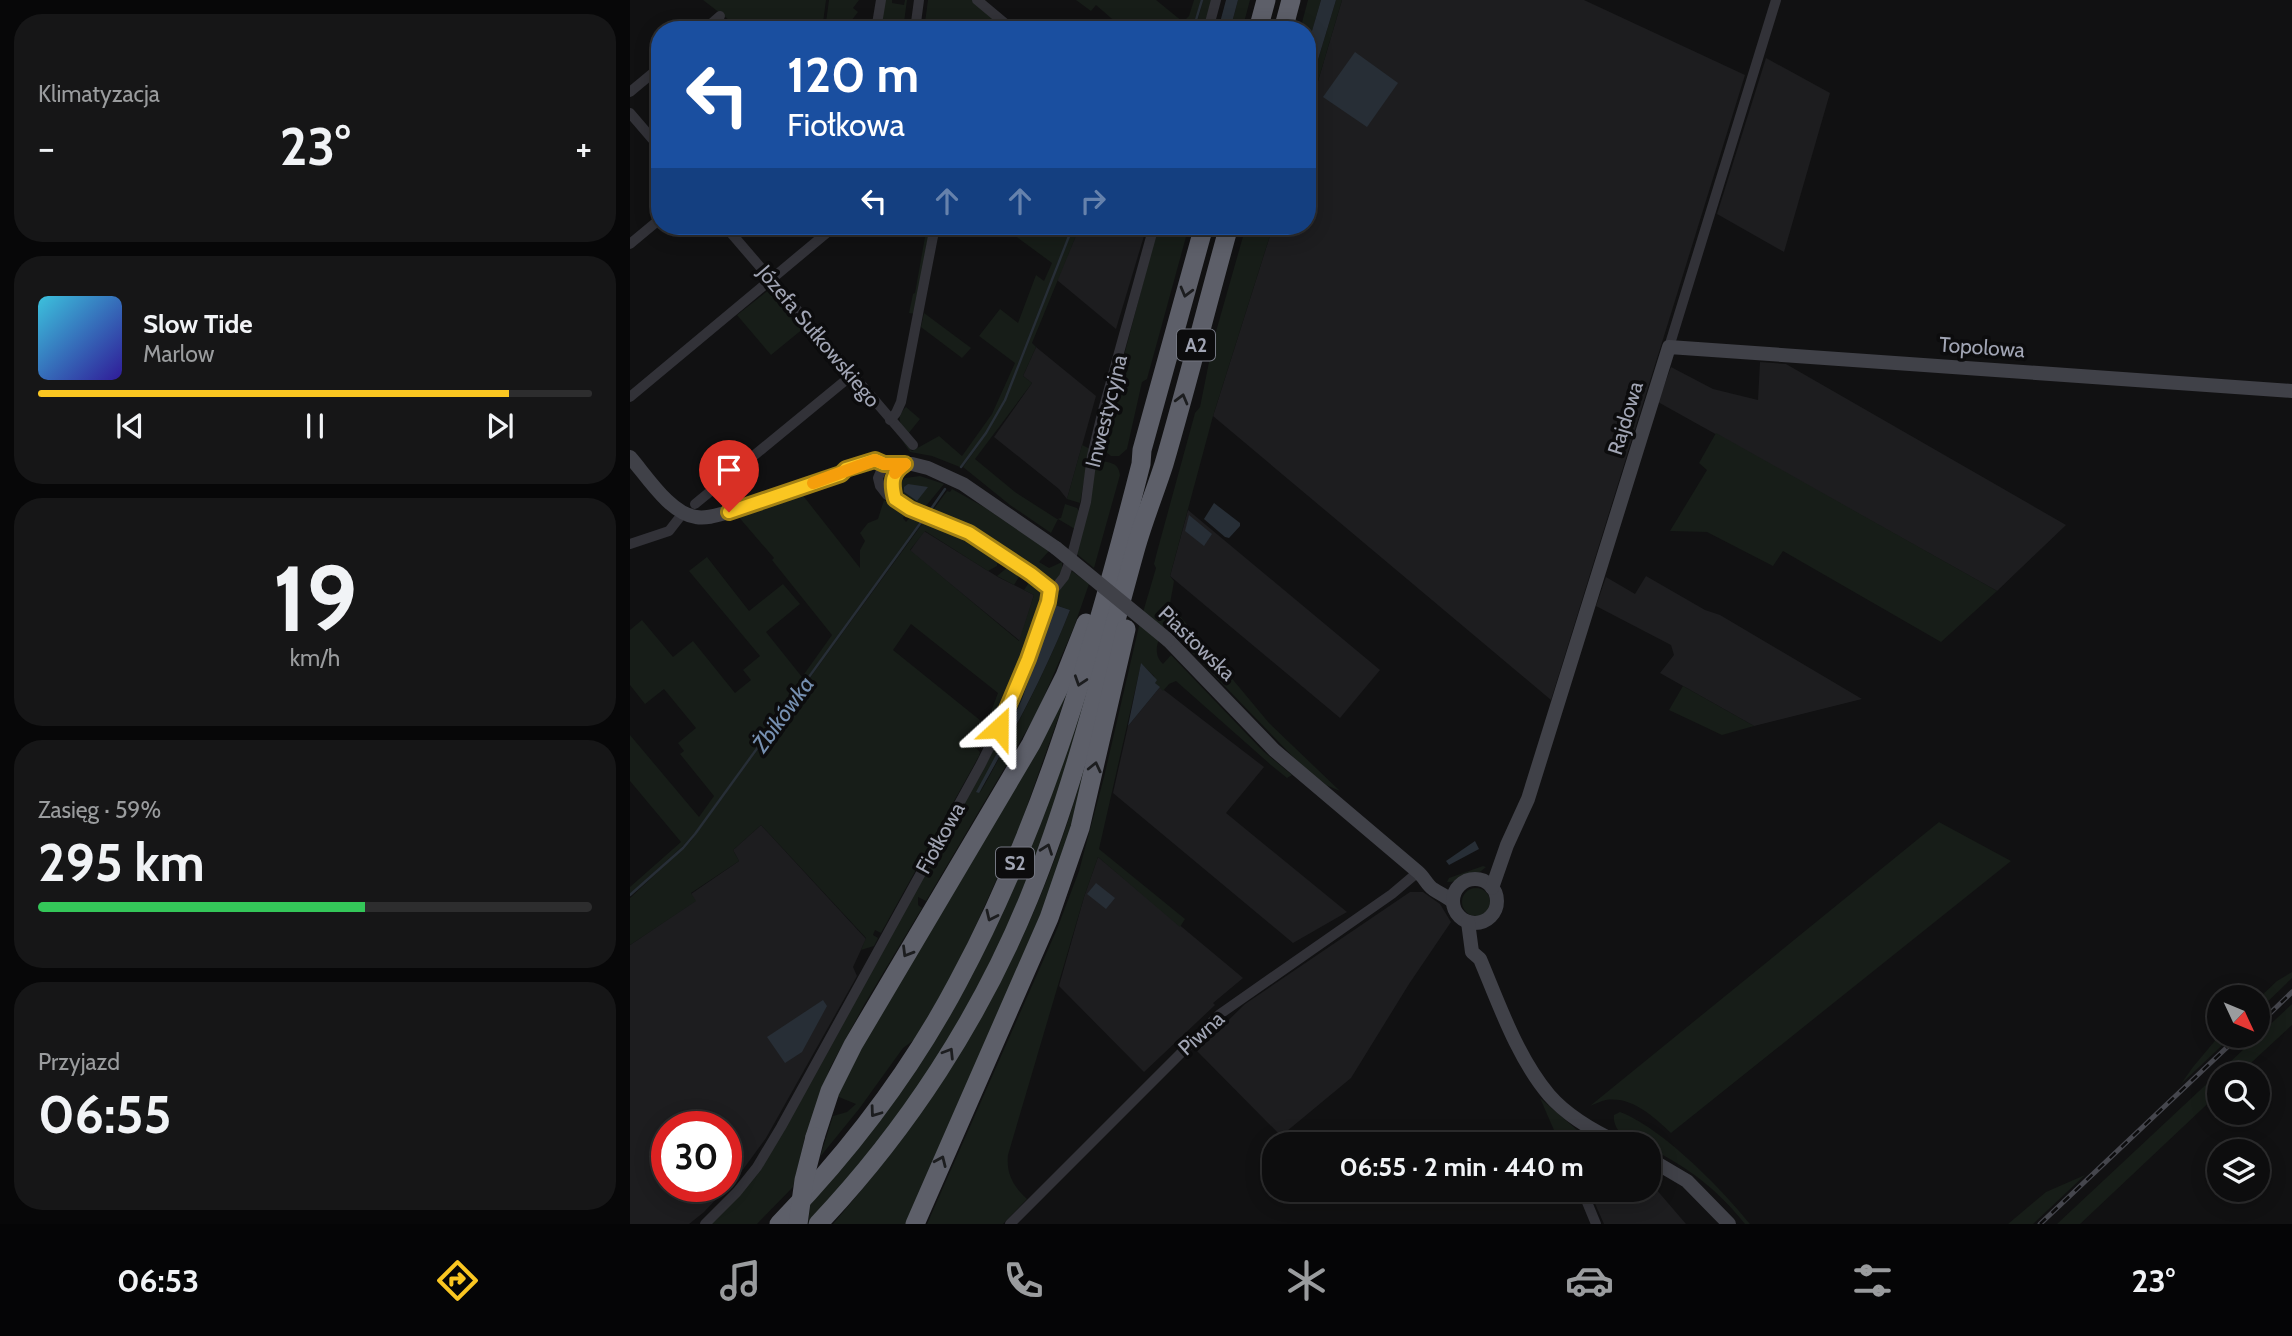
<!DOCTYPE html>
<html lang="pl">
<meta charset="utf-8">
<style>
:root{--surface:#0d0d0e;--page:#161617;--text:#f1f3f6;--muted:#9a9c9e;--line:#2d2d2e;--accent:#fac621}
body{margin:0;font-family:Cabin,sans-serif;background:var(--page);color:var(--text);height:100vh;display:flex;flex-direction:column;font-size:26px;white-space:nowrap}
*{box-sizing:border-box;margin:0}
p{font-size:23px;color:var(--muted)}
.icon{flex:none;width:38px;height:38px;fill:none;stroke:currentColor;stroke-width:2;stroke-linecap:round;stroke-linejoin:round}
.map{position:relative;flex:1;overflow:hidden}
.details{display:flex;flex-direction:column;gap:14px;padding:14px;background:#070708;width:630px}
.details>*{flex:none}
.hud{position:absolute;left:21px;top:21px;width:665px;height:214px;border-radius:28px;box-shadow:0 4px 18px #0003,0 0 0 2px var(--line);background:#1a4fa0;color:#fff;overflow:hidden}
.needle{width:46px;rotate:134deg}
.controls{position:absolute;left:1577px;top:985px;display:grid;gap:14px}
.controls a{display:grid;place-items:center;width:63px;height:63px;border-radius:50%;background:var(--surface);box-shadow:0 4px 18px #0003,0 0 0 2px var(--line);font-size:35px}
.speed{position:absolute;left:21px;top:1111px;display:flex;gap:14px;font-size:35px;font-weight:700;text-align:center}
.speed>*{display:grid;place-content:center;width:91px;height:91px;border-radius:50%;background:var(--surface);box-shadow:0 4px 18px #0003,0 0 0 2px var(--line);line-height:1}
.speed .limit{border:10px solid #d22;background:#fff;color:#111}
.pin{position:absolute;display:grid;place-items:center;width:60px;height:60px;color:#fff;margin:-72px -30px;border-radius:50% 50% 50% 0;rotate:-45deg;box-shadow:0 0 7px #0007}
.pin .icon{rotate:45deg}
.me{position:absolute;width:77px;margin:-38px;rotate:24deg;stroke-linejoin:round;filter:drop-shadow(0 0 5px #0008)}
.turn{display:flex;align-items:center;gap:24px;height:147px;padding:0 21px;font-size:32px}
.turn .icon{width:91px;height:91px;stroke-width:2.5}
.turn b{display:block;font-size:49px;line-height:60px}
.lanes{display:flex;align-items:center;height:66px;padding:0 21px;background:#0003;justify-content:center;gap:35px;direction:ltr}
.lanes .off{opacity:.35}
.big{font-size:52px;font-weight:700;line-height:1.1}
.details .card{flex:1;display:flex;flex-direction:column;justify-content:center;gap:10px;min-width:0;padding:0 24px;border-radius:28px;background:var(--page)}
.details .dial{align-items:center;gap:0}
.dial b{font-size:91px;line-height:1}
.song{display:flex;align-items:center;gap:21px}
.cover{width:84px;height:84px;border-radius:10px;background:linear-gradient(135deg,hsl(190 70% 55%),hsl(250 70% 35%))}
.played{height:7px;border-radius:4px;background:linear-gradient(90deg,var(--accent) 85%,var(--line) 85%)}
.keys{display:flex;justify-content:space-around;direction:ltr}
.heat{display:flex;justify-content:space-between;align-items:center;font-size:38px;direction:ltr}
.charge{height:10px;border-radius:5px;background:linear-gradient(90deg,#34c759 59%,var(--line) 0)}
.trip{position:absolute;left:632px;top:1132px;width:399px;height:70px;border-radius:28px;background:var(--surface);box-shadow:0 4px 18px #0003,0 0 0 2px var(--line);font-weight:700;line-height:70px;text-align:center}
.tabs{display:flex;height:112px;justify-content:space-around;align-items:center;background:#050506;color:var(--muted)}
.tabs .icon{width:49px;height:49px}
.tabs .on{color:var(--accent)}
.tabs b{font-size:32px;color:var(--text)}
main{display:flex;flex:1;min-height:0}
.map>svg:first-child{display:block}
.built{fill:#1d1d1f;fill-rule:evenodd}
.green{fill:#171d18;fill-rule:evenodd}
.water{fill:#272e36}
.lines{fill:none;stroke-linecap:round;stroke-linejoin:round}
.stream{stroke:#272e36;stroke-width:2.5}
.street{stroke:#323238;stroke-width:10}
.secondary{stroke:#404148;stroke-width:14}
.highway{stroke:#5d5f69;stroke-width:19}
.rail-casing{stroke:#45464d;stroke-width:5}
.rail{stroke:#0c0c0d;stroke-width:2.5;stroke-dasharray:8;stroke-linecap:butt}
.secondary-bridge{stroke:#404148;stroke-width:14}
.highway-bridge{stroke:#5d5f69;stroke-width:19}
.oneway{stroke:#1c1d1f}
.route-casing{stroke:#a28115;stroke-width:18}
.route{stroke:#fac621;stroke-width:12}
.slow{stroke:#f59e0b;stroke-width:12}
.labels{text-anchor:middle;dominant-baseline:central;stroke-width:7;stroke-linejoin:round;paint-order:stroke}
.shield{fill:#0c0c0d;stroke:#747782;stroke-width:2}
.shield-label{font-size:19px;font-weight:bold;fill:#a1a5b4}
.street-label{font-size:21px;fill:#a1a5b4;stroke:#0c0c0d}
.water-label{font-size:23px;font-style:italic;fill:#7690b1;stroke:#0c0c0d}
</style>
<main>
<section class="details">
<div class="card"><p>Klimatyzacja</p>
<div class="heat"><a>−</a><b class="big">23°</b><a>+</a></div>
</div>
<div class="card">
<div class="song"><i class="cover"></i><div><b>Slow Tide</b><p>Marlow</p></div></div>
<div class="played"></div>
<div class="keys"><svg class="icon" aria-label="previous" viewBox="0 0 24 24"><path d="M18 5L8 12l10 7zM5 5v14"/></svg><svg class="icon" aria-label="pause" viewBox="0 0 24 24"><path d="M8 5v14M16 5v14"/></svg><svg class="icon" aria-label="next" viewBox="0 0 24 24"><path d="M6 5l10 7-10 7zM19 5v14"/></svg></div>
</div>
<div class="card dial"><b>19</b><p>km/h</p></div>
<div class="card"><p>Zasięg · 59%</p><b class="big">295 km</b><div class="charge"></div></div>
<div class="card"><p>Przyjazd</p><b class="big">06:55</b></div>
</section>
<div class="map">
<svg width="1662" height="1224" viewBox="0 0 1662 1224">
<rect width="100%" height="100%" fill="#111112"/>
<!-- built -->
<g class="built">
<polygon points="712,0 954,0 1115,75 921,700 583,416 643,226 677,226 677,118"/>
<polygon points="1136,58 1200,93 1154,252 1087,214"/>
<polygon points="450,226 517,226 486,329 427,280"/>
<polygon points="406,347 466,396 437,499 429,489 364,437 402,383 393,376"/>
<polygon points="1130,362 1156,364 1436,525 1367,591 1028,402 1041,367 1083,389 1128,400"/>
<polygon points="558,510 750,670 710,718 540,576"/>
<polygon points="294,531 368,577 404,595 390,641 280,551"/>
<polygon points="1016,576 1075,610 1090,615 1232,699 1124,726 1030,673 1044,655 1041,645 966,606 976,577 1005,594"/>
<polygon points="530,687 634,767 596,813 717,912 663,943 483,793 498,726"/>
<path d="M 131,825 L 236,939 L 223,967 L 227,976 L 136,1138 L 109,1175 L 74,1212 L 59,1224 L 0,1224 L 0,945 L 65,901 L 61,894 L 109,861 L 103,850 ZM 37,1127 L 96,1127 L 96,1186 L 37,1186 Z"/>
<polygon points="468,857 613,978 583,1003 585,1005 514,1072 429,986 454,897"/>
<polygon points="780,892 793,892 810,904 821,922 779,984 721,1078 651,1136 567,1051 615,1004"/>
<polygon points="1019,1181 1056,1224 974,1224 963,1199 975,1190 1018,1190"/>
</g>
<!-- green -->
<g class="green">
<polygon points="73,0 196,0 192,30 112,30"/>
<polygon points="199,0 229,0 223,8 228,12 214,30 195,30"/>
<polygon points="255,0 262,0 262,3 274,5 275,0 277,0 273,30 249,30"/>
<polygon points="298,0 343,0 379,30 294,30"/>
<polygon points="446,0 526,0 553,22 559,16 564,0 571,0 562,30 484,30 488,24 466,5 461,11"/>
<polygon points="573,0 582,0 573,30 565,30"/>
<polygon points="608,0 620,0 612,30 600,30"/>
<polygon points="678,0 691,0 677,48 677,30 670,30"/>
<polygon points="706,0 712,0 677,118 677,96"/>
<polygon points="297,226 301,226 285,314 279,313 283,294 285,293"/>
<polygon points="376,226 442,226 373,402 359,428 330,467 302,456 280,452 271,439 282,451 309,436 332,456 362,414 385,363 349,336 370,309 388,323 406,275 414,281 422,263 376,229"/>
<polygon points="444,226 450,226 402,343 406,347 393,376 402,383 345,459 385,492 427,519 431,518 435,504 447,508 449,511 445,529 428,519 421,533 380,505 333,467 357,433 378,395"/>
<polygon points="528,226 559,226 517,379 512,382 497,449 489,456 481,456 470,447"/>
<path d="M 616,226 L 643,226 L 583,416 L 540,576 L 544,581 L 540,604 L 639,723 L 710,791 L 696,785 L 669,763 L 549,639 L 558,629 L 556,626 L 542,621 L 535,625 C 529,639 521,652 533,664 L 541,655 L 633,751 L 662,775 L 657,778 L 641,765 L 546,681 L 539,684 L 533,691 L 525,683 L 524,676 L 511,664 L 469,849 L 555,919 L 550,927 L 468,857 L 454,897 L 378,1155 C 376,1174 384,1187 397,1199 L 373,1224 L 297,1224 L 427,929 L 449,871 L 474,777 L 509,626 L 526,568 L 524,564 L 527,552 L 565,413 L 570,407 L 583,342 Z"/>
<polygon points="140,289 174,328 141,355 107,315"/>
<polygon points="294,313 341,348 332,358 291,327"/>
<path d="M 276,407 L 290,419 L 278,434 C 270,425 265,417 276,407 Z"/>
<polygon points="1086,433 1367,591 1311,642 1153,551 1143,566 1077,532 1040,531 1077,470 1069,463"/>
<polygon points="452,445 460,449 450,503 437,499"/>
<path d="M 472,461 C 482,463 488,463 490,475 L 464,568 L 447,554 L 466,464 Z"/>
<polygon points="290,476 314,484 296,506 303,510 317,491 320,492 322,489 354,507 419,551 409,562 419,568 432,562 432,573 426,580 420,581 351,534 275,499 269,492 266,484 269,484 275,478"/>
<polygon points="171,493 230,568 230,550 235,541 230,533 238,523 248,519 254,500 276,513 273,518 276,522 282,515 292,519 64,834 53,846 0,894 0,887 51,842 0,781 0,735 69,817 84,796 50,754 54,751 48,743 66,728 34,689 15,704 0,685 0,630 12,620 43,657 63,641 105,693 121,680 113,670 130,656 59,571 77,557 119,611 153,584 170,604 136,632 172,677 202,635 142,560 144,558 107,515"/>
<path d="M 295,520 L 323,530 L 362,551 L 368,558 L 367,566 L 358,571 L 295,531 L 280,550 L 389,641 L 404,595 L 394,590 L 400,581 L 403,580 L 412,590 L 413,601 L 380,692 L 374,693 L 373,696 L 376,701 L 373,708 L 367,707 L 365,710 L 370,717 L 355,746 L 351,745 L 339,736 L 337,739 L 350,752 L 349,756 L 251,933 L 245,930 L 243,935 L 248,938 L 244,946 L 231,950 L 236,938 L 131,825 L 103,850 L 109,861 L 61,893 L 66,901 L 0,945 L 0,898 L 61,841 ZM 281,624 L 368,693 L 356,725 L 263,650 Z"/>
<polygon points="379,566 387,572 389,577 384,585 367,576"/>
<path d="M 442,571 L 459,584 L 444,627 L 407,713 L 296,901 L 288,897 L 288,905 L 292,908 L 234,1005 L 200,1068 L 175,1137 L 163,1187 L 127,1224 L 81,1224 L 103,1202 L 351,773 L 383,711 L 422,602 ZM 425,605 L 440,610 C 415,674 383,733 350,793 L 392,699 Z"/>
<polygon points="475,624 445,746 383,921 301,1073 181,1224 178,1224 181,1198 300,1042"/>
<polygon points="445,670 389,829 343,932 320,979 284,1040 273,1048 229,1109 190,1157 203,1116 217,1112 226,1104 204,1095"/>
<polygon points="1053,686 1124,726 1092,735 1039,710"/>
<path d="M 472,704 L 431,869 L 279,1224 L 203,1224 C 290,1123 364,1012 414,887 C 438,828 455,766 472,704 Z"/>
<path d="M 1309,822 L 1381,861 L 1041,1133 C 1024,1117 1002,1096 976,1100 C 971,1101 965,1104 960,1106 Z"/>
<path d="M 853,866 L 856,867 C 846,876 830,882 817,882 L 819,878 Z"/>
<circle cx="846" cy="902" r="14"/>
<polygon points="1662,972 1662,978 1628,1011 1628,999 1647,981"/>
<polygon points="1662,1004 1662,1025 1609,1074 1589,1074 1589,1093 1450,1224 1427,1224"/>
<polygon points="1589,1036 1602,1036 1551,1084 1563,1067"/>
<polygon points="910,1098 947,1130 950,1140 948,1144 930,1144"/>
<path d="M 990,1112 C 1031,1127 1092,1189 1120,1224 L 1115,1224 C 1087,1189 1058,1167 1019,1148 L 1018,1144 C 1003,1144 982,1133 984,1115 Z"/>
<polygon points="1455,1175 1403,1224 1378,1224 1416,1192"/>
</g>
<!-- water -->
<g class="water">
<polygon points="596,0 608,0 600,30 588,30"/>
<polygon points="691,0 706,0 677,96 677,48"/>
<polygon points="725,52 768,83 737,127 693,97"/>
<polygon points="278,484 298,487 287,501 274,492 274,487"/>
<polygon points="584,503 610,523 610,526 599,538 595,537 574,519"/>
<polygon points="559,515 582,534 574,546 555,531"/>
<path d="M 425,605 L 440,610 C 415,674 383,733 349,793 L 346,792 L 373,742 L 392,699 Z"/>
<polygon points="511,663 527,680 525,683 530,687 498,726"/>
<polygon points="845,841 849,849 819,865 816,861"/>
<polygon points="466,883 485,898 476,909 457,894"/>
<polygon points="193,1000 197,1006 172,1052 155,1063 137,1037"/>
</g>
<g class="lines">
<!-- stream -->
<g class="stream">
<polyline points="563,30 572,0"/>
<polyline points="331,467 356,433 375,400 443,226"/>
<polyline points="301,509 315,489"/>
<polyline points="0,895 53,848 65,834 292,521"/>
</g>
<!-- street -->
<g class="street">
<polyline points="347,0 383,30"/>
<polyline points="74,30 90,16"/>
<polyline points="246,30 251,0"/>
<polyline points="285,30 289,0"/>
<polyline points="578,30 586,0"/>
<polyline points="0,92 30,67"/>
<polyline points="0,113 30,148"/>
<polyline points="95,226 283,445"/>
<polyline points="0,244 30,219"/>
<polyline points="1039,347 1146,0"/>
<polyline points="0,397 205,226"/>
<polyline points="260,420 266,413 271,402 305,226"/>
<polyline points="254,464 248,478 250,486 257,495 280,508 339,533 401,574 420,589"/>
<path d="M 265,499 C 261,483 261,473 275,464"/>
<polyline points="65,504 222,375"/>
<polyline points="0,544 39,531 53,513"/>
<polyline points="420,589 426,587 434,577 442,555 456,502 462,456 472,414 524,226"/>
<polyline points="958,1144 965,1131"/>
<polyline points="952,1190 966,1224"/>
<polyline points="75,1224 107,1192 127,1167 151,1127 351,764 378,710 417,602 420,589"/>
<polyline points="380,1224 590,1014 762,894 788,872"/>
</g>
<!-- secondary -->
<g class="secondary">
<path d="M 0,457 C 16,475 40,514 66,517 C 77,519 88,515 99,512 L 211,474 L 217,469 L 245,460 L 254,464 L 282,464 L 298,468 L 333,484 L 426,548"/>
<path d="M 538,640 L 644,750 L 788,872 C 794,877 797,885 803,889 C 810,894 817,896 823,902"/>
<circle cx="845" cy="901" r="22"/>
<polyline points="862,888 877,845 898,799 1039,347 1662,391"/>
<path d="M 838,922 L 842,952 L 850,959 C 869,1004 887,1057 919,1095 C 938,1117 965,1132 991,1144"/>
<polyline points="1018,1158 1057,1181 1099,1224"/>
</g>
<!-- highway -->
<g class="highway">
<polyline points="628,30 636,0"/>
<polyline points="653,30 661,0"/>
<polyline points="185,1137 200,1091 223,1045 401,744 435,676 456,623"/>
<path d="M 149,1224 C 219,1152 281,1071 328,982 C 415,820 466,641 511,464 L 512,450 L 574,226"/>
<path d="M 188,1224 C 277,1130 350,1018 399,898 C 445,785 473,665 506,547 C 514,519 525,492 534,464 C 557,385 577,305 599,226"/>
<polyline points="285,1224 419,918 450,828 496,629"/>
</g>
<!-- rail casing -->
<g class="rail-casing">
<g id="rail">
<polyline points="1628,1025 1662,992"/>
<polyline points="1410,1224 1609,1036"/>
</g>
</g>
<!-- rail -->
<use href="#rail" class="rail"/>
<!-- secondary-bridge -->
<polyline class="secondary-bridge" points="426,548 538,640"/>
<!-- highway-bridge -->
<polyline class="highway-bridge" points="168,1224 174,1180 185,1137"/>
</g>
<!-- one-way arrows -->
<defs><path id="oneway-chevron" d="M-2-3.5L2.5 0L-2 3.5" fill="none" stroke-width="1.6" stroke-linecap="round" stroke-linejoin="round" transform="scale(1.75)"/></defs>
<g class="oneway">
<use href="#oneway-chevron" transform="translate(556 292) rotate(105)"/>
<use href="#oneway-chevron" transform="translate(552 399) rotate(-75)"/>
<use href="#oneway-chevron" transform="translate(450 681) rotate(108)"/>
<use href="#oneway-chevron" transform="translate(465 767) rotate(-77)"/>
<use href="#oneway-chevron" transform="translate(417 849) rotate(-70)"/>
<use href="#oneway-chevron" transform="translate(361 916) rotate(115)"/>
<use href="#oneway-chevron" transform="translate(277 952) rotate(121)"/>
<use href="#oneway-chevron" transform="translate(319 1053) rotate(-58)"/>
<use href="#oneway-chevron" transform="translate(245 1112) rotate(126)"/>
<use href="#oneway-chevron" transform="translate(311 1161) rotate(-66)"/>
</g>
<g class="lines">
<!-- route casing -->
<g class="route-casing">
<path id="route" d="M 99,512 L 211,474 L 216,469 L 245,460 L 254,464 L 275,464 C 261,473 261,483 265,499 L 280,509 L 339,533 L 401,574 L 420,589 L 418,602 L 398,659 L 369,728"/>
</g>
<!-- route -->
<use href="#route" class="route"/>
<!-- slow -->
<polyline class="slow" points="183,483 245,460 254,464 275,464 265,473"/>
</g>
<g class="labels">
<!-- shield labels -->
<g class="shield">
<rect x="547" y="329.5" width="38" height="31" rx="5"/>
<rect x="366" y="847.5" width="38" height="31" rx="5"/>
</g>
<g class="shield-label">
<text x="566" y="345">A2</text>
<text x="385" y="863">S2</text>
</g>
<!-- street labels -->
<g class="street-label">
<text transform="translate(189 336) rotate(50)">Józefa Sułkowskiego</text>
<text transform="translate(1352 347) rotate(4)">Topolowa</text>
<text transform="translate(476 411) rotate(-76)">Inwestycyjna</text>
<text transform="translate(995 418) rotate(-73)">Rajdowa</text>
<text transform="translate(567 643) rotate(44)">Piastowska</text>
<text transform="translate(310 838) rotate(-61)">Fiołkowa</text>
<text transform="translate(571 1033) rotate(-42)">Piwna</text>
</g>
<!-- water labels -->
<g class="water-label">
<text transform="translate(153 714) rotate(-54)">Żbikówka</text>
</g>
</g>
</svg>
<div class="controls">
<a><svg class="needle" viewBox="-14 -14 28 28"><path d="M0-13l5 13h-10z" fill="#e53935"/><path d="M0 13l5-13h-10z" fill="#9a9c9e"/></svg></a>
<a><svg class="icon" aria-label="search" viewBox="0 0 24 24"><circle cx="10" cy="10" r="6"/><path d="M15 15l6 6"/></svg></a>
<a><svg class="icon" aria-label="layers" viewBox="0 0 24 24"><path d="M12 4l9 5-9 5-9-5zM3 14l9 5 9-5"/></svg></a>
</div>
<div class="speed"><div class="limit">30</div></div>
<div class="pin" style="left:99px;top:512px;background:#d93025"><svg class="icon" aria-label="arrive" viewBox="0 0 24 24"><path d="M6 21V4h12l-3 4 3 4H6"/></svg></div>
<svg class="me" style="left:369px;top:728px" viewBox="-20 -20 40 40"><path d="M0-17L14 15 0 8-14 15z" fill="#fac621" stroke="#fff" stroke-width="4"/></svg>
<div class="trip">06:55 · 2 min · 440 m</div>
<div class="hud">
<div class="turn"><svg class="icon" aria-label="left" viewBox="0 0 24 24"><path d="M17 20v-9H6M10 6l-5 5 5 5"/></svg><div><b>120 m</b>Fiołkowa</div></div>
<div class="lanes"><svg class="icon" aria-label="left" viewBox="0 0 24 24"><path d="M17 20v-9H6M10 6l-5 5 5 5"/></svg><svg class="icon off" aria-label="ahead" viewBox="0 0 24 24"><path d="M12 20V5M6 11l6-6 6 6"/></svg><svg class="icon off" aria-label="ahead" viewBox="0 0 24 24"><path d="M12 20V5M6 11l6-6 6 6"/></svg><svg class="icon off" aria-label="right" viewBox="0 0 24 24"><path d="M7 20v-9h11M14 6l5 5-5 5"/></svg></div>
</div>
</div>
</main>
<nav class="tabs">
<b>06:53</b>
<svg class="icon on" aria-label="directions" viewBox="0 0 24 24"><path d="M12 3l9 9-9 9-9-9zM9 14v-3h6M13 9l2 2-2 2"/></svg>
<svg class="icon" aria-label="music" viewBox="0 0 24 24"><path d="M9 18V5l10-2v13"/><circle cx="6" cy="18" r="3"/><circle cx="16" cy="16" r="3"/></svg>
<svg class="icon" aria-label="phone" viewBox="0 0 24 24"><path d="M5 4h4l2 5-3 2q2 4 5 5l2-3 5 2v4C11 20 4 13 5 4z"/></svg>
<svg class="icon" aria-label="climate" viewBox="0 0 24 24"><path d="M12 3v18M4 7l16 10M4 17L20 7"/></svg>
<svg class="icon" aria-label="car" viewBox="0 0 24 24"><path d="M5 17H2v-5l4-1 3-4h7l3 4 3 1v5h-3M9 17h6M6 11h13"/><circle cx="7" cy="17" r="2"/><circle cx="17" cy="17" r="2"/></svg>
<svg class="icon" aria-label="filters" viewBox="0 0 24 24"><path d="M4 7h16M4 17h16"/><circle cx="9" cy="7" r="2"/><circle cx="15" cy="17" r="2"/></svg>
<b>23°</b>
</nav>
